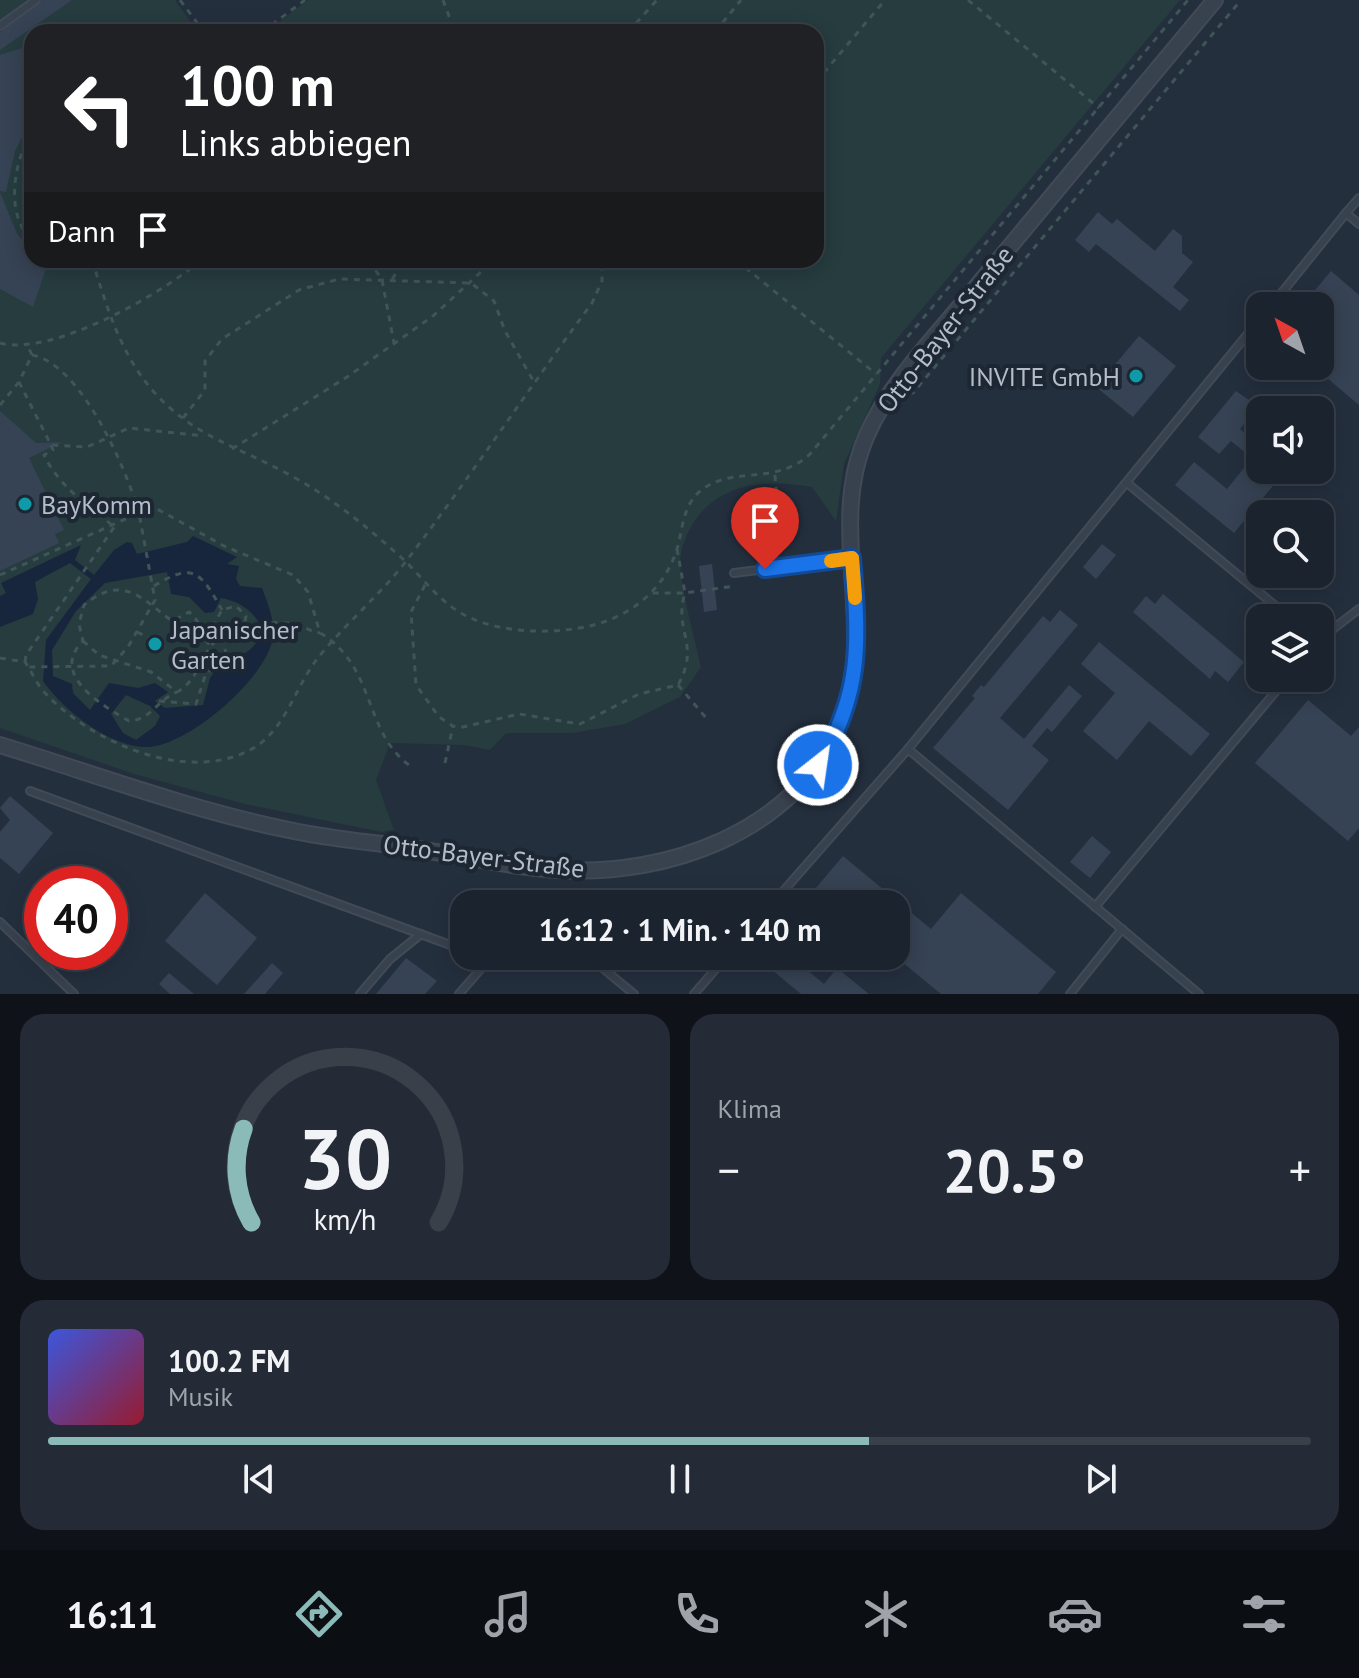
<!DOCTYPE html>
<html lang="de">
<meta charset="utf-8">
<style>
:root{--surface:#1b232e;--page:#242b36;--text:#f1f3f6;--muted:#a0a4aa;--line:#39404a;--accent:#8bbbb9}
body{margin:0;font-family:"PT Sans",sans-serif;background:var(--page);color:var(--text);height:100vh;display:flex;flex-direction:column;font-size:30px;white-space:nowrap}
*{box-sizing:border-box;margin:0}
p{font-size:26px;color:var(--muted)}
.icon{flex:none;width:44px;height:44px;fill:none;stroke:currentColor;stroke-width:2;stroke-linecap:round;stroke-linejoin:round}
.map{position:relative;height:994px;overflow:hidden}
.side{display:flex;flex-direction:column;gap:20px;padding:20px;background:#0f1319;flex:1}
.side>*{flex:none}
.top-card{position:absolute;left:24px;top:24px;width:800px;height:244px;border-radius:24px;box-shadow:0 4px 20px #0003,0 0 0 2px var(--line);background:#202124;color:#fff;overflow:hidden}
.needle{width:52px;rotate:320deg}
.buttons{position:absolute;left:1246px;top:292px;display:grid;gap:16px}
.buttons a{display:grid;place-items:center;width:88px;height:88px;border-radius:16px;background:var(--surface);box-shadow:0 4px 20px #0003,0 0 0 2px var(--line);font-size:40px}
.speed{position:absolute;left:24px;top:866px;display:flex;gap:16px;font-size:40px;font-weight:700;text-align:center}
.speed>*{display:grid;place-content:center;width:104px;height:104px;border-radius:50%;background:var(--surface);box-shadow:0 4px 20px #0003,0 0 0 2px var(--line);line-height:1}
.speed .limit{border:12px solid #d22;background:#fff;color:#111}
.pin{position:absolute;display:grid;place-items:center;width:68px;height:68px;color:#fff;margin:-82px -34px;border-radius:50% 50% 50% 0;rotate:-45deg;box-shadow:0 0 8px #0007}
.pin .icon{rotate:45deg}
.me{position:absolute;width:88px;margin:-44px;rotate:30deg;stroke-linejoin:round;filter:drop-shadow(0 0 6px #0008)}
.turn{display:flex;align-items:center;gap:28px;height:168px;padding:0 24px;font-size:36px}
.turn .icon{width:104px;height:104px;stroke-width:2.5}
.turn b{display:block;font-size:56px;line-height:68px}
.then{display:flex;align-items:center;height:76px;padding:0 24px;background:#0003;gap:16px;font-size:30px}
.big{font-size:60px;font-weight:700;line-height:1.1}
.side .tile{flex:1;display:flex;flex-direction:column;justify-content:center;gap:12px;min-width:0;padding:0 28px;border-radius:24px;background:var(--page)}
.side .dial{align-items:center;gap:0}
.dial svg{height:208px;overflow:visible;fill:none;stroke:var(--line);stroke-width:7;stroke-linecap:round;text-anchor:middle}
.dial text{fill:var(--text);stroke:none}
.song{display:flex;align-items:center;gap:24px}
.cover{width:96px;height:96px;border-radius:12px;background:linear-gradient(135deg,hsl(230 70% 55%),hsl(350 70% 35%))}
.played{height:8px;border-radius:4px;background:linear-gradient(90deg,var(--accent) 65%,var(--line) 65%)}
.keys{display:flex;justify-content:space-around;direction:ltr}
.heat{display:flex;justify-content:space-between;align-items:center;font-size:44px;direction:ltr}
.side .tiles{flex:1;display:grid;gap:20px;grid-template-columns:1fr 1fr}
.tile:last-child{grid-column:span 2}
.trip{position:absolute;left:450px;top:890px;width:460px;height:80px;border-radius:24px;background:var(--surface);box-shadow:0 4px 20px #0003,0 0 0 2px var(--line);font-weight:700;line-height:80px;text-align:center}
.tab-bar{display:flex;height:128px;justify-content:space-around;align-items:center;background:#0b0e12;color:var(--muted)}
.tab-bar .icon{width:56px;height:56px}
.tab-bar .selected{color:var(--accent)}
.tab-bar b{font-size:36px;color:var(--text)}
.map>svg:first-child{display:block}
.green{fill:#263c3f}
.water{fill:#17263c;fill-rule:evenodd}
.building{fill:#364354}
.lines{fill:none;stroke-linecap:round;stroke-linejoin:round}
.service-casing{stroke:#414a57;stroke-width:10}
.tertiary-casing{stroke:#414a57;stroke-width:18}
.path{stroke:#3f5557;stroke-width:3;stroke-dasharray:6 6;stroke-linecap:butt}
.service{stroke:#38414e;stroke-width:6}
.tertiary{stroke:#38414e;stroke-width:14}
.route-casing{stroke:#114b97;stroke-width:20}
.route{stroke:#1a73e8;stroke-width:14}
.slow{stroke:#f59e0b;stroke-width:14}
.culture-dot{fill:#0f9aa8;stroke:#1d2633;stroke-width:3}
.labels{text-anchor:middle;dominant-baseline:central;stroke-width:8;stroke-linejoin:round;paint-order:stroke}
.street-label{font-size:26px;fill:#b4bcc9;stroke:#1d2633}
.poi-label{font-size:26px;fill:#b4bcc9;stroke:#1d2633;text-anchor:start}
</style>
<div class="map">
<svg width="1359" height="994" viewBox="0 0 1359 994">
<rect width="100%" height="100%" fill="#242f3e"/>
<!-- green -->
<path class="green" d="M 0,0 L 175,0 L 198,32 L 32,32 L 32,260 L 816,260 L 816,32 L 266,32 L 308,0 L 1180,0 L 881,358 L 880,384 L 844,464 L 836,521 L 812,487 C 754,476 697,488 681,553 C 676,574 696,642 701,667 L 680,697 L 625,724 L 573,733 L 506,733 L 490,750 L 464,745 L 390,743 L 376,780 L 394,830 L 381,832 L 245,804 L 134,774 L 0,728 Z"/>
<!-- water -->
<path class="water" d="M 193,536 L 237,557 L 227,564 L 239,566 L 236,579 L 240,586 L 262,588 C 268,604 274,618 273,635 C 270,676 190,744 150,747 C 112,749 64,711 43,681 L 46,640 L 91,579 L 70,563 L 35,582 L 38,599 L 33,614 L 0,627 L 0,596 L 6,593 L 1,583 L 81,545 L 75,560 L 94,575 L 114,550 L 127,542 L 132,543 L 137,554 L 187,542 ZM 167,572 L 171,594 L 189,597 L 205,613 L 214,612 L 221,598 C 242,602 255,612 263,631 C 254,651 241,658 221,662 L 210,678 L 203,705 L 165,708 L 155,701 L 168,692 L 155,683 L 138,688 L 109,683 L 90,710 L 73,693 L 72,684 L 53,676 L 52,650 L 76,611 L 105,583 ZM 126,695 L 150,706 L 160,716 L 155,726 L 136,740 L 123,733 L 111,714 Z"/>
<!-- building -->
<g class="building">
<polygon points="42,0 72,0 0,50 0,32"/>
<polygon points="32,45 32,118 15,151 6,192 0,191 0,55"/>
<polygon points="0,192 17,234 32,250 32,260 49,260 33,307 0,289"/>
<polygon points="1098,212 1112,224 1117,219 1155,251 1173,229 1182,236 1182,253 1193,262 1173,287 1189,300 1180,311 1096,244 1089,252 1075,240"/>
<polygon points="1331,271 1359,295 1359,405 1320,372 1320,306 1302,306"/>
<polygon points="1139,336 1176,366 1133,417 1096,387"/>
<polygon points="1236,391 1259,407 1240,429 1260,446 1260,470 1286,470 1234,533 1175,485 1194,462 1227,489 1252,458 1231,441 1219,454 1198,437"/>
<polygon points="0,411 36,443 62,442 29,458 64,530 55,534 59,543 0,571"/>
<polygon points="1102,544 1116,555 1096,579 1083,567"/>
<polygon points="712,564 717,610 704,612 699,566"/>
<polygon points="1163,594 1244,662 1228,682 1215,671 1210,679 1133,612 1146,596 1155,604"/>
<polygon points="1060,610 1078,625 1000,718 1024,739 1069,685 1082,696 1052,732 1047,728 1032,746 1049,760 1008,810 933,748 975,698 972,696 981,685 984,687 1043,616 1050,622"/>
<polygon points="1099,642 1210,734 1191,756 1149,721 1117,760 1083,731 1115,693 1081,664"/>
<polygon points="1308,700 1351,736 1359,727 1359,828 1348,841 1255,763"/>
<polygon points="10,796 53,833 19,874 0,858 0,832 10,820 0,808"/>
<polygon points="1092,836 1111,852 1090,878 1070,862"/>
<polygon points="843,856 931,929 961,893 1056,972 1038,994 941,994 896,957 896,904 833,904 815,889"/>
<polygon points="205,893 257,938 217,985 165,941"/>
<rect x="660" y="956" width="25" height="12"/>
<polygon points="755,956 790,956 824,984 837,968 869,994 801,994"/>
<polygon points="406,958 437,981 425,994 376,994"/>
<polygon points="272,963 283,973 265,994 244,994"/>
<polygon points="169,973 194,994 170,994 159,984"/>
</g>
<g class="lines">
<!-- service casing -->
<g class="service-casing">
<g id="service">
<polyline points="0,26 36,0"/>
<polyline points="1359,198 1346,213 1359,224"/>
<polyline points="1271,306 1346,213"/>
<polyline points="1127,483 1290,618"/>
<polyline points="734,573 852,558"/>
<polyline points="1320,639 1359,609"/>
<polyline points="908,749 1199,994"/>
<polyline points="30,791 464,950"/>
<polyline points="772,904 908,749 1260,319"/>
<polyline points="1095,907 1287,678"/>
<polyline points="0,922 74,994"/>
<polyline points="588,956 634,994"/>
<polyline points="360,994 390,959 421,934"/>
<polyline points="459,994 492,956"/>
<polyline points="694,994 727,956"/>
<polyline points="1070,994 1122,929"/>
</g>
</g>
<!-- tertiary casing -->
<g class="tertiary-casing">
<path id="tertiary" d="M 0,745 C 95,774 191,810 289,830 C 329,839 371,842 412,848 C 461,856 511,867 561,870 C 667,876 790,833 837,731 C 882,635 824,531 867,435 C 891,380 939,333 977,286 C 1056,190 1136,95 1215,0"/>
</g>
<!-- path -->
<g class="path">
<polyline points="180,0 204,32"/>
<polyline points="443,0 455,32"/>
<polyline points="968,0 1099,108"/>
<polyline points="262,32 305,0"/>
<polyline points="628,32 657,0"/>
<polyline points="715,32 741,0"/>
<polyline points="816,82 885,0"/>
<path d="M 32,132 C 14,160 4,215 32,240"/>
<path d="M 92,260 C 107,307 120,353 153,391 C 193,436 236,446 286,473 C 330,496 366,526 403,559 C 425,580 442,606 471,618 C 502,632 545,634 579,628 C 624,621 663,594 677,549 C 683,529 682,509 698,493 C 729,464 775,487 810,454 L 1188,0"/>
<polyline points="369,260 382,280 394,343"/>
<polyline points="736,260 876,374"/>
<polyline points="392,279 406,260"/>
<path d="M 0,343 C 51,357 162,294 201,260"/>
<path d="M 32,355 C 81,364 126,468 139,513 L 159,510 L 224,546 L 293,575 L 308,592 L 320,633 C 376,666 363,731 409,765"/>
<polyline points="19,382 51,445 87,447 129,428 204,436"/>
<polyline points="909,392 913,393 1241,0"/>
<polyline points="0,405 19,382 32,355 27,345"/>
<polyline points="183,418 205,390 205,361 222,339 299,290 339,279 471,283 494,301 505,331 534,382"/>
<path d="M 51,445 L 53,450 L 44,455 C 59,486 86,504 112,525"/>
<polyline points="232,449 347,377 433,316 494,260"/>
<polyline points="775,475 777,505"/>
<polyline points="677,549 685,593 735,586"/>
<polyline points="0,575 139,513 155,600 128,647 111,666 28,667"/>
<path d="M 425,585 L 411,612 L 416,685 L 439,717 L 453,726 L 463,727 L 519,714 L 580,724 L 639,694 L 678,685 C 701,644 673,631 685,593 L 651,593"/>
<path d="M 154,586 C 194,561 201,573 222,610"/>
<polyline points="212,627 222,610 236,606 246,616 244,626"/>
<path d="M 137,632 L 164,645 L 175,637 L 178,618 L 189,612 C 205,626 199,635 210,645"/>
<path d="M 83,641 L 99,655 L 151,672 L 177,692 C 199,681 202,650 222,634 L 220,631 L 208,627 L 182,628 C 145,604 127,570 84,605 L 79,624 L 83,641 C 48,675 105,707 129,721 C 151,720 157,700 177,692"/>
<path d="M 0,658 L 25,662 C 32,672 37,685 45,693 C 90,741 185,784 250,750 C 285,732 294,689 317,659 C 345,624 380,595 407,560 C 471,476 529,388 592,303 L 602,281 L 602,260"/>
<polyline points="25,662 26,655 117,523"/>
<polyline points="678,685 707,719"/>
<path d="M 159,701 L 196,704 L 205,676 L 226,654 L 222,634 C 243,625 272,620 295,624 C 304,626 311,632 320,633"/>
<polyline points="445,763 453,726"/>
</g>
<!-- service -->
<use href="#service" class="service"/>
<!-- tertiary -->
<use href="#tertiary" class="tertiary"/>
</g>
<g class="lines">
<!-- route casing -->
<g class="route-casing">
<path id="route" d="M 765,569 L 852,558 C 859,639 863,694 818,765"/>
</g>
<!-- route -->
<use href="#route" class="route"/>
<!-- slow -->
<polyline class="slow" points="831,561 852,558 855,598"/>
</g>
<!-- markers -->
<g class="culture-dot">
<circle cx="1136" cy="376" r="8"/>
<circle cx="25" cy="504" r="8"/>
<circle cx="155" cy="644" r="8"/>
</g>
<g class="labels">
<!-- street labels -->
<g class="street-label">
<text transform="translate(945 329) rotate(-52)">Otto-Bayer-Straße</text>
<text transform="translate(484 856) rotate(7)">Otto-Bayer-Straße</text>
</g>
<!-- poi labels -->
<g class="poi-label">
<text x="1120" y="376" text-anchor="end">INVITE GmbH</text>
<text x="41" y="504">BayKomm</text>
<text x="171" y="629">Japanischer<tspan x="171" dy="30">Garten</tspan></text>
</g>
</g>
</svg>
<div class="buttons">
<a><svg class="needle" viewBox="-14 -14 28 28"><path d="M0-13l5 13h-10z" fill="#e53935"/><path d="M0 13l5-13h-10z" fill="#a0a4aa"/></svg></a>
<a><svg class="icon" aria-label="sound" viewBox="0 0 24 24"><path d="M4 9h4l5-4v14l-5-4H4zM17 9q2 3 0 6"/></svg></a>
<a><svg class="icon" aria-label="search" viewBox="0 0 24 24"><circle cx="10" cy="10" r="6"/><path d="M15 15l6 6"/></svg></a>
<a><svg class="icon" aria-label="layers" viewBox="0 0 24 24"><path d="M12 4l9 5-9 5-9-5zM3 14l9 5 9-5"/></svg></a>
</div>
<div class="speed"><div class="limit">40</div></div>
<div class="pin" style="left:765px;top:569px;background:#d93025"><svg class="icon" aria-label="arrive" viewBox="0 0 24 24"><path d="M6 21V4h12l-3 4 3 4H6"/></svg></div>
<svg class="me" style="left:818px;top:765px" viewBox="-20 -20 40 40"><circle r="17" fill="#1a73e8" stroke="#fff" stroke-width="3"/><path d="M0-11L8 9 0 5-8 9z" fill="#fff"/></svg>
<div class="trip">16:12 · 1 Min. · 140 m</div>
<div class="top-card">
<div class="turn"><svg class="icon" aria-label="left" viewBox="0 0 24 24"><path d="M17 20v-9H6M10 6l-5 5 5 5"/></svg><div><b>100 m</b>Links abbiegen</div></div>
<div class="then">Dann<svg class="icon" aria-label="arrive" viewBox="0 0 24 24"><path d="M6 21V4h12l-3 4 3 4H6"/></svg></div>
</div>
</div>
<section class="side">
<div class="tiles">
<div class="tile dial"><svg viewBox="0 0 100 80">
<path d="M14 69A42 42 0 1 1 86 69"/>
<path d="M14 69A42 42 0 0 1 11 33" stroke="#8bbbb9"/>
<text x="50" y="56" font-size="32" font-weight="700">30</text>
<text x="50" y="72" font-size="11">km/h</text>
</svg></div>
<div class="tile"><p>Klima</p>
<div class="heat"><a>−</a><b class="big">20.5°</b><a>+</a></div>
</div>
<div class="tile">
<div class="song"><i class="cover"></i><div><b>100.2 FM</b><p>Musik</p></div></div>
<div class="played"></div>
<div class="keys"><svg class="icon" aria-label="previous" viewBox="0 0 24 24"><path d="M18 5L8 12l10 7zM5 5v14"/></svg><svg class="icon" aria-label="pause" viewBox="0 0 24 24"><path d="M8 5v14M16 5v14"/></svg><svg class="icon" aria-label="next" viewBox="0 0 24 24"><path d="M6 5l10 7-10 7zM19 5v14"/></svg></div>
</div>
</div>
</section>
<nav class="tab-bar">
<b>16:11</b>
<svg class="icon selected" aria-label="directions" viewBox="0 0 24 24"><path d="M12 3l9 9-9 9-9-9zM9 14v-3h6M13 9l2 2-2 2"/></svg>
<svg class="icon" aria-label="music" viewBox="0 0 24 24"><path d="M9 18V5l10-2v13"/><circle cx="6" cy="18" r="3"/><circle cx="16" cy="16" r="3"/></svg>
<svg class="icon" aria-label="phone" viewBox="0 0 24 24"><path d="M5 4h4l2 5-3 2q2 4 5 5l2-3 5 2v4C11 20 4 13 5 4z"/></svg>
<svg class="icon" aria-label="climate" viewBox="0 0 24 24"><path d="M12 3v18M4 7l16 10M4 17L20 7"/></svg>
<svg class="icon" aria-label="car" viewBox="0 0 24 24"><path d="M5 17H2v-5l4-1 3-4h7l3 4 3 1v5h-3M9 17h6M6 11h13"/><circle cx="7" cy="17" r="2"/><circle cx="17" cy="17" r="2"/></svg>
<svg class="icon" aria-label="filters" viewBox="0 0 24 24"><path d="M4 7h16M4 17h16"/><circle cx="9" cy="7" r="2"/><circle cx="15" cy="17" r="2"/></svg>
</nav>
